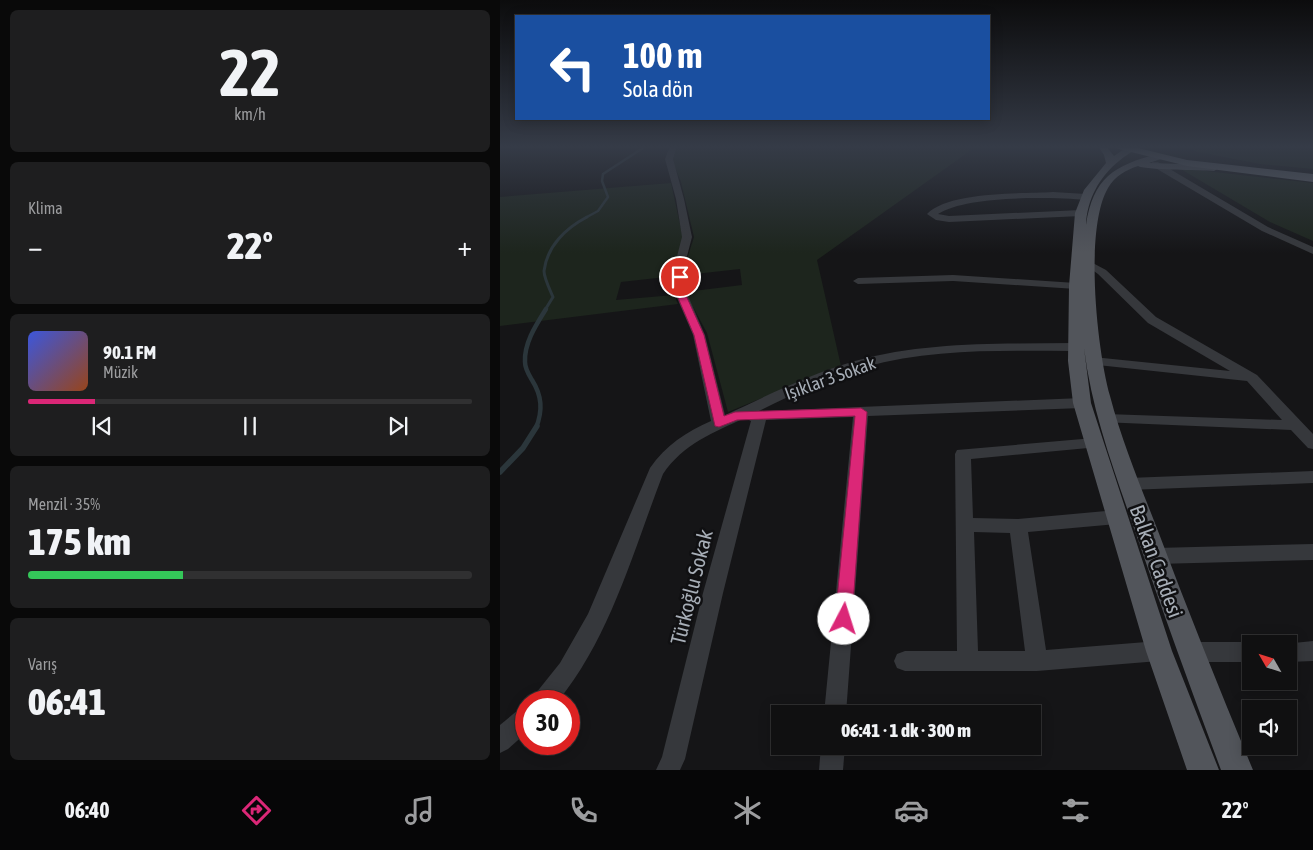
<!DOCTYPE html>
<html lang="tr">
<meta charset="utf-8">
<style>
:root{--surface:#101011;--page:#1e1e1f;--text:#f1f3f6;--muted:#9c9d9f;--line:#303031;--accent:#db2777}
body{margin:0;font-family:"Asap Condensed",sans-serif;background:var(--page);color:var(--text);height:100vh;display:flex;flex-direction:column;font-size:19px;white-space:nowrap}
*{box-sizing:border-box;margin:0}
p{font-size:16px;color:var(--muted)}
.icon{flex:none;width:28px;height:28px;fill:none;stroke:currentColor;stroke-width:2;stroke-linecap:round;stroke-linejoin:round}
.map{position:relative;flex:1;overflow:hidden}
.panel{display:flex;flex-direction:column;gap:10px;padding:10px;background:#090909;width:500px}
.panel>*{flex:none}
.top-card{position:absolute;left:15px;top:15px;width:475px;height:105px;border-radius:0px;box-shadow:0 2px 12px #0003,0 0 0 1px var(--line);background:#1a4fa0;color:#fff;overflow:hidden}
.needle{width:32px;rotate:309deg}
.fabs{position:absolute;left:742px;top:635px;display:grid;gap:10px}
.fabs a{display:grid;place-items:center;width:55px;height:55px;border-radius:0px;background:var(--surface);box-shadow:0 2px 12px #0003,0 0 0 1px var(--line);font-size:25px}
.speed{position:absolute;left:15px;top:690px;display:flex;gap:10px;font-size:25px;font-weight:700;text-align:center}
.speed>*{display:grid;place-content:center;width:65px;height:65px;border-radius:50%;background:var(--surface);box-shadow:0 2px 12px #0003,0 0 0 1px var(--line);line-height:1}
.speed .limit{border:8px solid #d22;background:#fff;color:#111}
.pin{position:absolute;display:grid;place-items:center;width:42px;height:42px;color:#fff;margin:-21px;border:2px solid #fff;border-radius:50%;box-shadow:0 1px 5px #0007}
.me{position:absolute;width:55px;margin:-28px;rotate:5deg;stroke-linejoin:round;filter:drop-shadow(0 0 4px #0008)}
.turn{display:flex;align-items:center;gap:18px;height:105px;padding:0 25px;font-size:22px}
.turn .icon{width:65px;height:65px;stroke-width:2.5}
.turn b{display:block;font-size:35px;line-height:42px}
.big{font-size:38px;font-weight:800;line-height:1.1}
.panel .card{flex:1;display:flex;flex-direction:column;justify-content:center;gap:8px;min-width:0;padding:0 18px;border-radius:8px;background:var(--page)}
.panel .dial{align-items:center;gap:0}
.dial b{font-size:65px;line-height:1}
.song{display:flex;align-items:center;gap:15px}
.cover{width:60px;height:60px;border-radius:8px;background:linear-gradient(135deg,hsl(230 70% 55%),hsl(20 70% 35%))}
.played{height:5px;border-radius:2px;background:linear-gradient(90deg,var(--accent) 15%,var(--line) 15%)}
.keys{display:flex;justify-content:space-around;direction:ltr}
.heat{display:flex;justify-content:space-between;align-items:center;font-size:28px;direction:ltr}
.charge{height:8px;border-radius:4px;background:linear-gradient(90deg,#34c759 35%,var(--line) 0)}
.trip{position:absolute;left:271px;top:705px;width:270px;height:50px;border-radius:0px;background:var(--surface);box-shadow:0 2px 12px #0003,0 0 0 1px var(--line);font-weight:800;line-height:50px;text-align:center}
.tabs{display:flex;height:80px;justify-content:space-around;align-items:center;background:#060607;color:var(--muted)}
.tabs .icon{width:35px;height:35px}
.tabs .selected{color:var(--accent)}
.tabs b{font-size:22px;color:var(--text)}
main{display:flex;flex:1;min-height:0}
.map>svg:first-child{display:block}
.green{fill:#1d251d}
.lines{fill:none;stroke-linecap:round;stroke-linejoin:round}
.stream-far3{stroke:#2b363b;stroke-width:2.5}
.stream-far2{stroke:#2b363b;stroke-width:3}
.stream-far1{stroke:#2b363b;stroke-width:4.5}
.stream{stroke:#2b363b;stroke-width:5.5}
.minor{fill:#36383c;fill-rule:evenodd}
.major{fill:#52555b;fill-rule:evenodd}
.highway{fill:#62666d;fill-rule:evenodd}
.route{fill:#db2777;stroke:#8e194d}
.labels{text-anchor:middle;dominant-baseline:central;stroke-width:5;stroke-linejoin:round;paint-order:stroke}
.street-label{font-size:18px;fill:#a7aeb7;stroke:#101012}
.near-street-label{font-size:21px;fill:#a7aeb7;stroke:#101012}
</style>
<main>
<section class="panel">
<div class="card dial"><b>22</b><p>km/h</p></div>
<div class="card"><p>Klima</p>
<div class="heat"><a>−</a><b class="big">22°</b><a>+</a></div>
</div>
<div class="card">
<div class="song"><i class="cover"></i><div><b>90.1 FM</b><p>Müzik</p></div></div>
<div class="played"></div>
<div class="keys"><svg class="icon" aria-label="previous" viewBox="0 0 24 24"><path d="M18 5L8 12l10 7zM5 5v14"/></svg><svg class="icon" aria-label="pause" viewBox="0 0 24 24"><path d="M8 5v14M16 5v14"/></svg><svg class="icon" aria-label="next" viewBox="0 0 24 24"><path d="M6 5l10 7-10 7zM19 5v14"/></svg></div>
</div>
<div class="card"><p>Menzil · 35%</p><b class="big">175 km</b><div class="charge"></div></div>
<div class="card"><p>Varış</p><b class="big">06:41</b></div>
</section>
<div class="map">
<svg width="813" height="770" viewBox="0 0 813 770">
<rect width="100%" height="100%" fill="#151517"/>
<!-- green -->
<g class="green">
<polygon points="179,146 477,146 317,260 341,366 228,412 207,333 185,292 242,285 240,269 186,275 185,265 194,237 181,182 171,158"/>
<polygon points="678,146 813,146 813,169 760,164 703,153"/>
<polygon points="679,168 813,183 813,241 770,222"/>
<polygon points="171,183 183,238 174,266 175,276 121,282 116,300 174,295 178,304 0,326 0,197"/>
</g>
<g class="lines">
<!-- stream-far3 -->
<polyline class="stream-far3" points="85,218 98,211 108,197 102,181 103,174 146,146"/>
<!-- stream-far2 -->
<path class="stream-far2" d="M 45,310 L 53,297 C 50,290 44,278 44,271 C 47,246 66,228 87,217"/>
<!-- stream-far1 -->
<path class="stream-far1" d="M 36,428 C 43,410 42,396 32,380 C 29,375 25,369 25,362 C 24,343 36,325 46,309"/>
<!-- stream -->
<polyline class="stream" points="0,472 23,448 37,426"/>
<!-- minor -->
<g class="minor">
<path d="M 170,146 L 177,146 L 173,159 L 184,199 L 192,237 L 185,264 L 186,291 L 205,335 L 225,415 C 267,396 309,374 355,361 C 426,341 501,344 574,343 L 580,347 L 574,351 C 504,351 433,348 365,367 C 328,377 294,394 259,411 L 582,398 L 587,400 L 589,403 L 587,406 L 582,408 L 368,416 L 346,714 L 324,714 L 353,417 L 266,420 L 223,593 L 185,759 L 180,770 L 156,770 L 162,757 L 203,593 L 251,421 L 245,418 C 214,432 183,444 163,474 C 134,549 110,638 58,701 L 33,701 L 36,693 L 60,663 L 88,614 L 150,468 C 166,445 186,432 211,421 L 193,335 L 174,291 L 175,264 L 182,237 L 176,199 L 165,159 Z"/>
<polygon points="656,146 666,146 662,148"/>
<polygon points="652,162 658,162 768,227 813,247 813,254 762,231 652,166"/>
<path d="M 553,192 L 586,194 L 590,197 L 586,200 C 551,197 467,195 438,214 L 449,216 L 581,210 L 585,213 L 581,216 L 449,222 L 436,220 L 427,214 C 449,191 522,194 553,192 Z"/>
<polygon points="589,261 606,270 656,317 757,375 813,434 813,449 808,448 791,430 601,422 599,419 601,416 606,414 782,420 747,381 588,364 586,361 593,357 730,371 648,323 598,274 584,264 585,262"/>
<polygon points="453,275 576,283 582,286 576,289 453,281 358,284 353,281 358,278"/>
<path d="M 594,438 L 599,439 L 602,443 L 599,447 L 471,459 L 473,518 L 518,519 L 617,510 L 623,512 L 626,517 L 623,522 L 617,524 L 528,532 L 546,650 L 659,641 L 666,644 L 670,651 L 666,658 L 659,661 L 537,671 L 405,671 L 397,668 L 394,661 L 397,654 L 405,651 L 457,651 L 455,454 L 457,450 ZM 474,532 L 510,533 L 525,651 L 478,651 Z"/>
<polygon points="813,471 813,483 628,490 622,488 620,484 622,480 628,478"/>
<polygon points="813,544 813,560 656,564 649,562 647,556 649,550 656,548"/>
<polygon points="813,641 813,661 789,662 789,644 784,644"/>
<polygon points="690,642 751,642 756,644 751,644 751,662 690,662 683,659 679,652 683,645"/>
<polygon points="26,707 26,733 8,749 0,753 0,725 18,710"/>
<polygon points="321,746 345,746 343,770 319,770"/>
</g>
<!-- major -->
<path class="major" d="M 598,146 L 606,146 L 614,156 L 627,147 L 633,147 L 635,149 C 630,154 624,156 619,161 C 599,177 587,200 586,225 C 593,178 614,165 658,154 L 661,155 L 661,159 L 649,163 L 714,165 L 719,168 L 714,171 C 703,170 643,170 638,166 C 626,170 615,176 608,188 C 584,229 597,350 610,396 C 622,442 641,487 658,531 C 688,611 720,691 753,770 L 721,770 C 692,692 663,613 636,534 C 615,473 592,413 584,348 L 591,403 L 604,443 L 672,651 L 719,770 L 687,770 L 646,651 L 573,403 L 568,361 L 569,286 L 575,213 L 584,190 L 606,163 L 604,155 Z"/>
<!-- highway -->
<polygon class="highway" points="614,146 630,146 687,160 813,174 813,182 687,166 615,148"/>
</g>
<!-- sky -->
<linearGradient id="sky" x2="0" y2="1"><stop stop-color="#0c0c0d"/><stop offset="0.58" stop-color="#353b47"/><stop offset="1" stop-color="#353b47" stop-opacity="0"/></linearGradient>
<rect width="813" height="253" fill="url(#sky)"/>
<!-- route -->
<polygon class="route" points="177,275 180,275 184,277 184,291 204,335 224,416 235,412 361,408 367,412 352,619 349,625 344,627 338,625 335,619 355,416 237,420 219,427 215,426 194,335 175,291"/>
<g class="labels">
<!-- street labels -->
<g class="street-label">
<text transform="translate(330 378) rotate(-20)">Işıklar 3 Sokak</text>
</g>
<!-- near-street labels -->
<g class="near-street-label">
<text transform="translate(657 561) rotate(70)">Balkan Caddesi</text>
<text transform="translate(191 587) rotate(-76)">Türkoğlu Sokak</text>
</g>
</g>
</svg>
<div class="fabs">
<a><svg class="needle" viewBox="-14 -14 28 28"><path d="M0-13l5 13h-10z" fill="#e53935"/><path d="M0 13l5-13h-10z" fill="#9c9d9f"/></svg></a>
<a><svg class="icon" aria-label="sound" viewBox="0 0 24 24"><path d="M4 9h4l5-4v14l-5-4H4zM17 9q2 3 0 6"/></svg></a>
</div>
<div class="speed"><div class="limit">30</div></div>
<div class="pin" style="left:180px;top:277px;background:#d93025"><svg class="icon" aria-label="arrive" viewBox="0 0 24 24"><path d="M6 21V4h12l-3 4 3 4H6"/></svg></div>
<svg class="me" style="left:344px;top:619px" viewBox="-20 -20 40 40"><circle r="19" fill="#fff"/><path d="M0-13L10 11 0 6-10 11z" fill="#db2777"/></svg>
<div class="trip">06:41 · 1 dk · 300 m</div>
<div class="top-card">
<div class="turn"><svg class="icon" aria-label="left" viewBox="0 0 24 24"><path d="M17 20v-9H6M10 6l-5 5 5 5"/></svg><div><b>100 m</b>Sola dön</div></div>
</div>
</div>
</main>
<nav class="tabs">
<b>06:40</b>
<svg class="icon selected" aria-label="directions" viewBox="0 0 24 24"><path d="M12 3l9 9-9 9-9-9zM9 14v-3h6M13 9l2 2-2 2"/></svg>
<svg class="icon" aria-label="music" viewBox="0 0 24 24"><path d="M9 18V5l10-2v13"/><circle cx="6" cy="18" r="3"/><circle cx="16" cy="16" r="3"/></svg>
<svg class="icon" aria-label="phone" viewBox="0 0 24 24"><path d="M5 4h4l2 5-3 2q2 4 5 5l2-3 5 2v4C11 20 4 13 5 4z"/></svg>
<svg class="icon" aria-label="climate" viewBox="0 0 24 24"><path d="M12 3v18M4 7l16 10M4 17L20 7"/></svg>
<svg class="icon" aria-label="car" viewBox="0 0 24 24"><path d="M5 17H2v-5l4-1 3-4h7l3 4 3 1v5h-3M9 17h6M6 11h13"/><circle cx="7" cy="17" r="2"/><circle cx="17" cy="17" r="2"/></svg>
<svg class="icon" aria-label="filters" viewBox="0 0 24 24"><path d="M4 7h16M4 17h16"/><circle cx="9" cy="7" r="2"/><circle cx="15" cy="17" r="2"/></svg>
<b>22°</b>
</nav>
